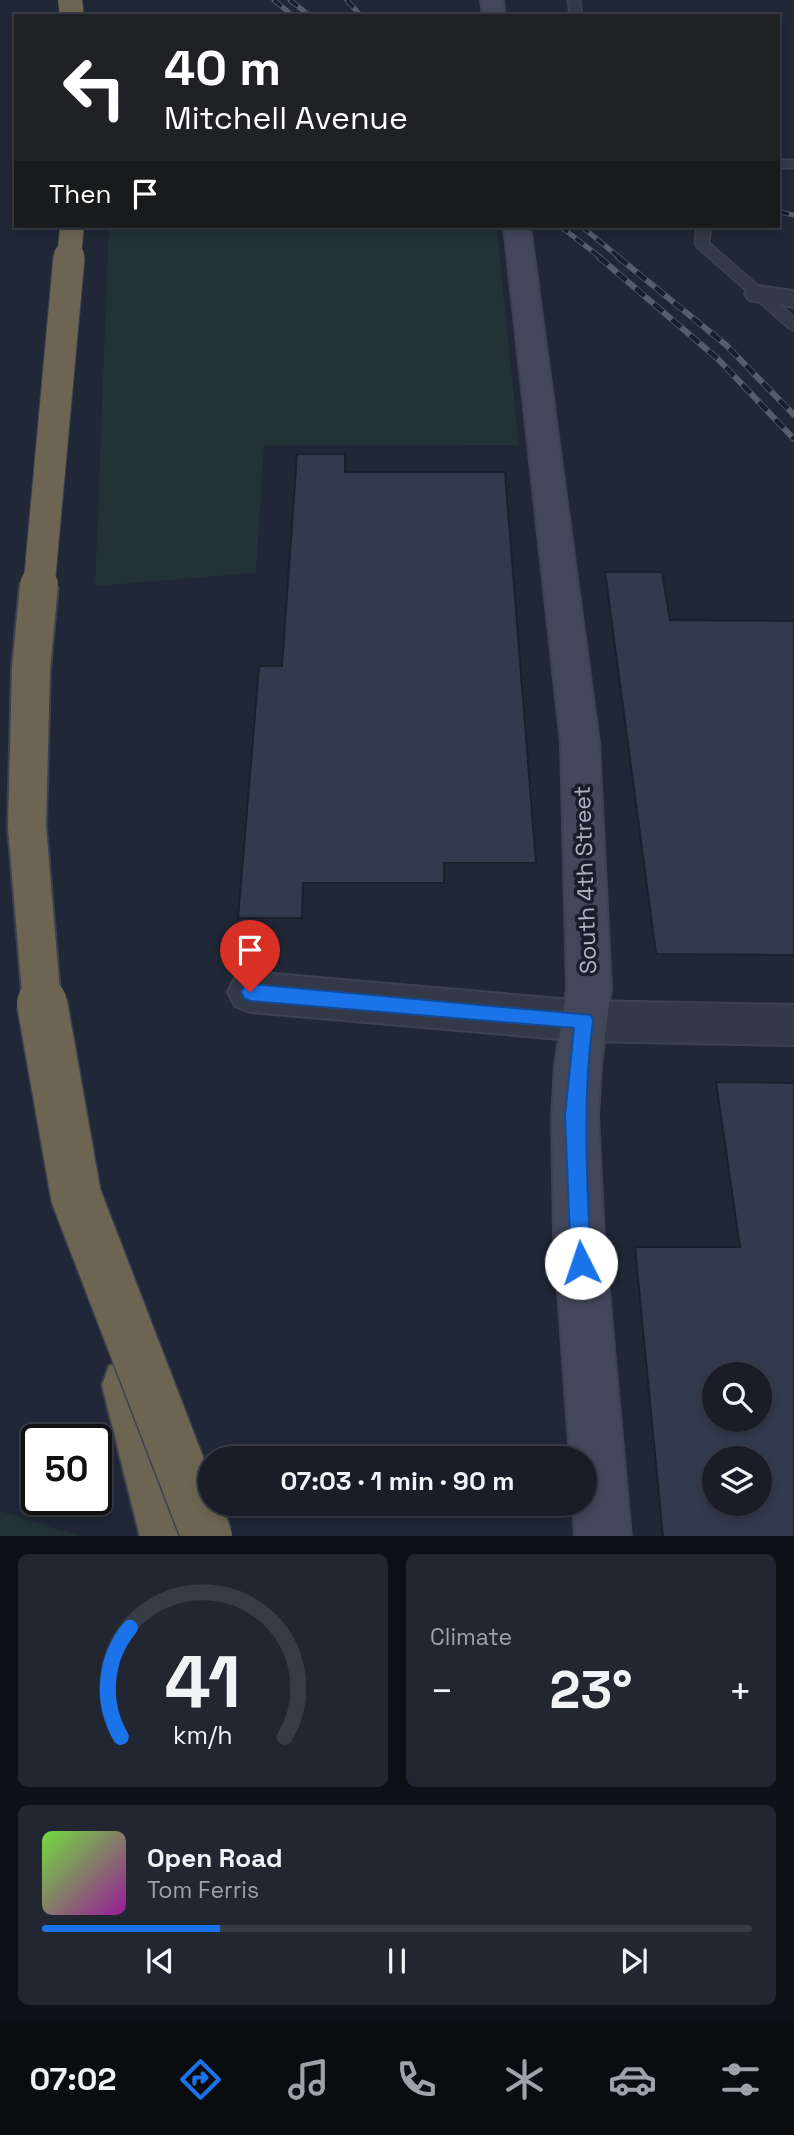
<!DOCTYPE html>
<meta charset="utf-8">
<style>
:root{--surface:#181d28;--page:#212630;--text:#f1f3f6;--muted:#9fa2a8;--line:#363b45;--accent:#1a73e8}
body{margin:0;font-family:"Space Grotesk",sans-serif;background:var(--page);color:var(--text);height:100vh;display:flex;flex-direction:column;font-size:26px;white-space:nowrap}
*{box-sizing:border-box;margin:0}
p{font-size:23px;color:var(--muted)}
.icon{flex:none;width:38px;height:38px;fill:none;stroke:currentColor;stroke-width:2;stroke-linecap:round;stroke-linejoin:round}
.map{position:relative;height:1536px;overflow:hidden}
.panel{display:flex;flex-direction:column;gap:18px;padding:18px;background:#0d1016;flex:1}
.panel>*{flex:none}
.banner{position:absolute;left:14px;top:14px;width:766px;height:214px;border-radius:0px;box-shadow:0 4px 10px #0003,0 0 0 2px var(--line);background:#202124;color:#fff;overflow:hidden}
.buttons{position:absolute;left:702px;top:1362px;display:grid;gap:14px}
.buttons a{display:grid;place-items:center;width:70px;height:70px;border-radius:50%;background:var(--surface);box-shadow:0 4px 10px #0003,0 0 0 2px var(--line);font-size:35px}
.speed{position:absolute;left:21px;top:1424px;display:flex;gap:14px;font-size:35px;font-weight:700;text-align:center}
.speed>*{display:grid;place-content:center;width:91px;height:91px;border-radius:50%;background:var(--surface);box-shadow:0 4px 10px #0003,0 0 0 2px var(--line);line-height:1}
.speed .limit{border:4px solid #111;border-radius:10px;background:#fff;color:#111}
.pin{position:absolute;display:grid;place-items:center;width:60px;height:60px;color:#fff;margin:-72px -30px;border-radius:50% 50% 50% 0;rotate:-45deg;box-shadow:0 0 7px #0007}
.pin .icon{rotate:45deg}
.me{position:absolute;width:77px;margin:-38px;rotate:356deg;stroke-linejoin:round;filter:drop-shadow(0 0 5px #0008)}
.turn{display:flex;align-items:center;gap:24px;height:147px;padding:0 35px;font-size:32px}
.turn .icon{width:91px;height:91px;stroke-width:2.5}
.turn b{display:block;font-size:49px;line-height:60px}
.then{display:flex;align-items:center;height:66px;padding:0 35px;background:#0003;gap:14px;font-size:26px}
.big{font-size:52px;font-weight:700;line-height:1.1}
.panel .card{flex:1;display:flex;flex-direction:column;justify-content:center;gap:10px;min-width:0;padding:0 24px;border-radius:10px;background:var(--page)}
.panel .dial{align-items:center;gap:0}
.dial svg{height:182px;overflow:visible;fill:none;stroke:var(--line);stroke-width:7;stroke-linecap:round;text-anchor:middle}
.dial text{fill:var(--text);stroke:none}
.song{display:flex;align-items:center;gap:21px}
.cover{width:84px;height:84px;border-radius:10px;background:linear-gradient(135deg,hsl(100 70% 55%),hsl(300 70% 35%))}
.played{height:7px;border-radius:4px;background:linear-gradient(90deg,var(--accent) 25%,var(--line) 25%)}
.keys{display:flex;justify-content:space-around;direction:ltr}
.heat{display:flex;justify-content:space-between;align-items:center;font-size:38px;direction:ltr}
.panel .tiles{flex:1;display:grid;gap:18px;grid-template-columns:1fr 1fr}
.card:last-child{grid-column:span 2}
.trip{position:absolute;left:198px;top:1446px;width:399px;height:70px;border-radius:35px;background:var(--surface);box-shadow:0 4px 10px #0003,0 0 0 2px var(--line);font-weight:700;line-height:70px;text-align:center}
.dock{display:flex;height:112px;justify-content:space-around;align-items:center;background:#0a0c10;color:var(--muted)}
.dock .icon{width:49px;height:49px}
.dock .active{color:var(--accent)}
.dock b{font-size:32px;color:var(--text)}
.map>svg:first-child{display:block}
.green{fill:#223237}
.building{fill:#323a4d;stroke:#1b202d;stroke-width:2;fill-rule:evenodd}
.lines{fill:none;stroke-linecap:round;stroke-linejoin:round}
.service-casing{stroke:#3d4250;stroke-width:3}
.minor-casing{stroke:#3d4250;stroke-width:4}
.secondary-casing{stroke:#3d4250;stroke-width:4}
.motorway-casing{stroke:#3b414e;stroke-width:4}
.service{fill:#343947;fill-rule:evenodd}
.minor{fill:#343947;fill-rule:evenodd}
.secondary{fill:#42485a;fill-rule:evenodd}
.motorway{fill:#6d6551;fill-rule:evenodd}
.rail-far1-casing{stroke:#565d6e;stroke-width:5}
.rail-casing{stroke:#565d6e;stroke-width:6}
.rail-far1{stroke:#191e2b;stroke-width:3.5;stroke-dasharray:10;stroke-linecap:butt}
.rail{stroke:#191e2b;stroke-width:4.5;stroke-dasharray:12;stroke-linecap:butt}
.motorway-bridge-far3-casing{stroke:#3b414e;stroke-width:25;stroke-linecap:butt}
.motorway-bridge-far2-casing{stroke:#3b414e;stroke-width:33;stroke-linecap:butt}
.motorway-bridge-far1-casing{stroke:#3b414e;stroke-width:42;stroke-linecap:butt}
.motorway-bridge-casing{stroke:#3b414e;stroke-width:53;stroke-linecap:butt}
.motorway-bridge-far3{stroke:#6d6551;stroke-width:24}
.motorway-bridge-far2{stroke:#6d6551;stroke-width:31}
.motorway-bridge-far1{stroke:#6d6551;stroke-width:38}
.motorway-bridge{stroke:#6d6551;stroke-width:50}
.route{fill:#1a73e8;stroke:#114b97;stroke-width:2}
.labels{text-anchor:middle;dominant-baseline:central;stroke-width:7;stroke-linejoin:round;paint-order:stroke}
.street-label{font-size:23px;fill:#aeb4c4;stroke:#191e2b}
</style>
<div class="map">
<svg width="794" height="1537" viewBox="0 0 794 1537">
<rect width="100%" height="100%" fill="#202736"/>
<!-- green -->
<g class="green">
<polygon points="109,226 487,226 497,231 519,445 264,446 256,573 95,586"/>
<polygon points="0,1511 79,1536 0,1536"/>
</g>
<!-- building -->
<g class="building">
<polygon points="297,454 345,454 345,472 505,472 536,863 444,863 444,883 303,883 302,918 238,918 259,666 282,666"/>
<polygon points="605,572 662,572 670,620 794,621 794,955 656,954"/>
<path d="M 716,1082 L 794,1083 L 794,1537 L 663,1537 L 635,1247 L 740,1247 ZM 714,1374 L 760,1374 L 760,1419 L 714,1419 ZM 714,1458 L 760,1458 L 760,1503 L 714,1503 Z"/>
</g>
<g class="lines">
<!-- service casing -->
<g class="service-casing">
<g id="service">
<polygon points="568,0 580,0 582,16 570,16"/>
<rect x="779" y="160" width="15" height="8"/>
<polygon points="697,226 711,226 709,243 794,317 794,330 789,328 697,247 695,244"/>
</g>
</g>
<!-- minor casing -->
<g class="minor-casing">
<g id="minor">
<polygon points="759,286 794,291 794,307 749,300 745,294 749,288"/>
<polygon points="250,972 584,1001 794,1005 794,1045 584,1041 250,1012 235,1006 228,992 235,978"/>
</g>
</g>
<!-- secondary casing -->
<g class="secondary-casing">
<g id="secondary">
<polygon points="481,0 503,0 505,16 483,16"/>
<polygon points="504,226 530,226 599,743 611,989 601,1065 598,1116 604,1236 631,1537 575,1537 573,1503 584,1503 584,1458 570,1458 554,1236 552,1116 555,1065 567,989 561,743"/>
</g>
</g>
<!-- motorway casing -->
<g class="motorway-casing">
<polygon id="motorway" points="128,1359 147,1366 154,1385 196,1537 140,1537 102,1385 109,1366"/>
</g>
<!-- service -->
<use href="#service" class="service"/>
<!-- minor -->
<use href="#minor" class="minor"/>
<!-- secondary -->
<use href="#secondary" class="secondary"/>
<!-- motorway -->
<use href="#motorway" class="motorway"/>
<!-- rail-far1 casing -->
<g class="rail-far1-casing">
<g id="rail-far1">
<polyline points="274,0 293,16"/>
<polyline points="290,0 310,16"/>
<polyline points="347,0 361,16"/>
<polyline points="779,212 794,215"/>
<polyline points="560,226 601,258"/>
<polyline points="581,226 620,258"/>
</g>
</g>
<!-- rail casing -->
<g class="rail-casing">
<g id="rail">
<polyline points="599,257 718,359 794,439"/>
<polyline points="618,257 726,345 794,415"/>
</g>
</g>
<!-- rail-far1 -->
<use href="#rail-far1" class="rail-far1"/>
<!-- rail -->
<use href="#rail" class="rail"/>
<!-- motorway-bridge-far3 casing -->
<g class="motorway-bridge-far3-casing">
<g id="motorway-bridge-far3">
<polyline points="70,0 72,16"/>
<polyline points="69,258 72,226"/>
</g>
</g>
<!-- motorway-bridge-far2 casing -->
<g class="motorway-bridge-far2-casing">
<polyline id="motorway-bridge-far2" points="39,586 69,257"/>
</g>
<!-- motorway-bridge-far1 casing -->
<g class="motorway-bridge-far1-casing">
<polyline id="motorway-bridge-far1" points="39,585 31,669 27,827 42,1005"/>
</g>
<!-- motorway-bridge casing -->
<g class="motorway-bridge-casing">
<polyline id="motorway-bridge" points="42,1003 76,1196 207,1537"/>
</g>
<!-- motorway-bridge-far3 -->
<use href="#motorway-bridge-far3" class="motorway-bridge-far3"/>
<!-- motorway-bridge-far2 -->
<use href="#motorway-bridge-far2" class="motorway-bridge-far2"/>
<!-- motorway-bridge-far1 -->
<use href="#motorway-bridge-far1" class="motorway-bridge-far1"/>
<!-- motorway-bridge -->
<use href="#motorway-bridge" class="motorway-bridge"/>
</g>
<!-- route -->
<path class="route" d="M 250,984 L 591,1015 L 593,1021 C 582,1102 587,1182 591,1263 L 588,1271 L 581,1274 L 574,1271 L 571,1263 L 565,1116 L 574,1028 L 250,1001 L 244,998 L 241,992 L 244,987 Z"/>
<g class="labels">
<!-- street labels -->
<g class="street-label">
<text transform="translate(585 880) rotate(-92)">South 4th Street</text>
</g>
</g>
</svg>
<div class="buttons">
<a><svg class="icon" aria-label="search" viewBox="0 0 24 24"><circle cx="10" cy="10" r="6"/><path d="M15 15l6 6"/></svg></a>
<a><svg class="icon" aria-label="layers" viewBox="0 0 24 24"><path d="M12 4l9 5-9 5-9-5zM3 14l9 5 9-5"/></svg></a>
</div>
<div class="speed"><div class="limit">50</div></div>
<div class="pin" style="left:250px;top:992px;background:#d93025"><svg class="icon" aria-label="arrive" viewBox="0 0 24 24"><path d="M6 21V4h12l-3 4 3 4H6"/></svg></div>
<svg class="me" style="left:581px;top:1263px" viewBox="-20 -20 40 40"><circle r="19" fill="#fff"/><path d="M0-13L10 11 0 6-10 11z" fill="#1a73e8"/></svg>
<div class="trip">07:03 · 1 min · 90 m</div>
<div class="banner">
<div class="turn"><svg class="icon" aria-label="left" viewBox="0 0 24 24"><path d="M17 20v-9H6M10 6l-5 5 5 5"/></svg><div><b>40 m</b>Mitchell Avenue</div></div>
<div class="then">Then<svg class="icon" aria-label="arrive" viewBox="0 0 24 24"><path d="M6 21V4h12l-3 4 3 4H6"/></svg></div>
</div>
</div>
<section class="panel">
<div class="tiles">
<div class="card dial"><svg viewBox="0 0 100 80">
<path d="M14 69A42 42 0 1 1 86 69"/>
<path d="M14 69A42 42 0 0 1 18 21" stroke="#1a73e8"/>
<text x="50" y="56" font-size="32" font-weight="700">41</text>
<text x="50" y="72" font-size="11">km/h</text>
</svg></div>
<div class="card"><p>Climate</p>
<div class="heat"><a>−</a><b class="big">23°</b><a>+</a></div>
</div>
<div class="card">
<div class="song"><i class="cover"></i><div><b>Open Road</b><p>Tom Ferris</p></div></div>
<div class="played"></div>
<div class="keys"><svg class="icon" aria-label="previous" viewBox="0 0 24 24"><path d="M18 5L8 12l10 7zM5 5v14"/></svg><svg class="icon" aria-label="pause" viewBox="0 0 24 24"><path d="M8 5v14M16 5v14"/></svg><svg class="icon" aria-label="next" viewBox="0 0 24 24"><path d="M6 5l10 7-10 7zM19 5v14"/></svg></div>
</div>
</div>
</section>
<nav class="dock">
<b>07:02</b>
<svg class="icon active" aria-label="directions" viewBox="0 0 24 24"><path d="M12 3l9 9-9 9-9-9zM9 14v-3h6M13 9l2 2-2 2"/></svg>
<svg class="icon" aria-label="music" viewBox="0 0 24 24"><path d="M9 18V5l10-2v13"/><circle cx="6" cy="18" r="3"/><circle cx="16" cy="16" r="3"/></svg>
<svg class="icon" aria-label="phone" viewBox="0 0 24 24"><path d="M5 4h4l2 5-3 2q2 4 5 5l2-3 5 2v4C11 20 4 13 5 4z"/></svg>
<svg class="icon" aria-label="climate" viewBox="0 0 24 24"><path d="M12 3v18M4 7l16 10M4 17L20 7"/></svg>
<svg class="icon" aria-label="car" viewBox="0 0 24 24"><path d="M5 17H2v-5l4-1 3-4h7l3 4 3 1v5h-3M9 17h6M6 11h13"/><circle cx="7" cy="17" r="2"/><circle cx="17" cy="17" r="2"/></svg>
<svg class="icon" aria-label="filters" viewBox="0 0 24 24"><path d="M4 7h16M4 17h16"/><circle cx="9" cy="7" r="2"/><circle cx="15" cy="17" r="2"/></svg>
</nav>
